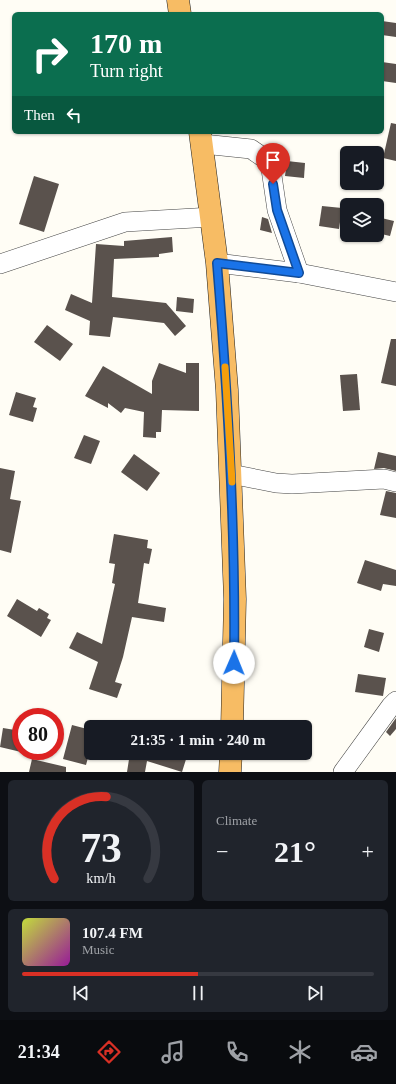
<!DOCTYPE html>
<meta charset="utf-8">
<style>
:root{--surface:#171b24;--page:#20242c;--text:#f1f3f6;--muted:#9ea1a6;--line:#363941;--accent:#d93025}
body{margin:0;font-family:"Times New Roman",serif;background:var(--page);color:var(--text);height:100vh;display:flex;flex-direction:column;font-size:15px;white-space:nowrap}
*{box-sizing:border-box;margin:0}
p{font-size:13px;color:var(--muted)}
.icon{flex:none;width:22px;height:22px;fill:none;stroke:currentColor;stroke-width:2;stroke-linecap:round;stroke-linejoin:round}
.map{position:relative;height:772px;overflow:hidden}
.drawer{display:flex;flex-direction:column;gap:8px;padding:8px;background:#0d0f14;flex:1}
.drawer>*{flex:none}
.hud{position:absolute;left:12px;top:12px;width:372px;height:122px;border-radius:6px;box-shadow:0 1px 3px #0004;background:#0b6e4f;color:#fff;overflow:hidden}
.tools{position:absolute;left:340px;top:146px;display:grid;gap:8px}
.tools a{display:grid;place-items:center;width:44px;height:44px;border-radius:6px;background:var(--surface);box-shadow:0 1px 3px #0004;font-size:20px}
.speed{position:absolute;left:12px;top:708px;display:flex;gap:8px;font-size:20px;font-weight:700;text-align:center}
.speed>*{display:grid;place-content:center;width:52px;height:52px;border-radius:50%;background:var(--surface);box-shadow:0 1px 3px #0004;line-height:1}
.speed .limit{border:6px solid #d22;background:#fff;color:#111}
.pin{position:absolute;display:grid;place-items:center;width:34px;height:34px;color:#fff;margin:-41px -17px;border-radius:50% 50% 50% 0;rotate:-45deg;box-shadow:0 0 4px #0007}
.pin .icon{rotate:45deg}
.me{position:absolute;width:44px;margin:-22px;rotate:1deg;stroke-linejoin:round;filter:drop-shadow(0 0 3px #0008)}
.turn{display:flex;align-items:center;gap:14px;height:84px;padding:0 12px;font-size:18px}
.turn .icon{width:52px;height:52px;stroke-width:2.5}
.turn b{display:block;font-size:28px;line-height:34px}
.then{display:flex;align-items:center;height:38px;padding:0 12px;background:#0003;gap:8px;font-size:15px}
.big{font-size:30px;font-weight:700;line-height:1.1}
.drawer .widget{flex:1;display:flex;flex-direction:column;justify-content:center;gap:6px;min-width:0;padding:0 14px;border-radius:6px;background:var(--page)}
.drawer .dial{align-items:center;gap:0}
.dial svg{height:104px;overflow:visible;fill:none;stroke:var(--line);stroke-width:7;stroke-linecap:round;text-anchor:middle}
.dial text{fill:var(--text);stroke:none}
.song{display:flex;align-items:center;gap:12px}
.cover{width:48px;height:48px;border-radius:6px;background:linear-gradient(135deg,hsl(70 70% 55%),hsl(300 70% 35%))}
.played{height:4px;border-radius:2px;background:linear-gradient(90deg,var(--accent) 50%,var(--line) 50%)}
.keys{display:flex;justify-content:space-around;direction:ltr}
.heat{display:flex;justify-content:space-between;align-items:center;font-size:22px;direction:ltr}
.drawer .tiles{flex:1;display:grid;gap:8px;grid-template-columns:1fr 1fr}
.widget:last-child{grid-column:span 2}
.trip{position:absolute;left:84px;top:720px;width:228px;height:40px;border-radius:6px;background:var(--surface);box-shadow:0 1px 3px #0004;font-weight:700;line-height:40px;text-align:center}
.tabs{display:flex;height:64px;justify-content:space-around;align-items:center;background:#090b0e;color:var(--muted)}
.tabs .icon{width:28px;height:28px}
.tabs .on{color:var(--accent)}
.tabs b{font-size:18px;color:var(--text)}
.map>svg:first-child{display:block}
.building{fill:#5a524d}
.lines{fill:none;stroke-linecap:round;stroke-linejoin:round}
.minor-casing{stroke:#444;stroke-width:20}
.trunk-casing{stroke:#222;stroke-width:23}
.minor{stroke:#fff;stroke-width:19}
.trunk{stroke:#f7bc64;stroke-width:22}
.route-casing{stroke:#114b97;stroke-width:10}
.route{stroke:#1a73e8;stroke-width:7}
.slow{stroke:#f59e0b;stroke-width:7}
</style>
<div class="map">
<svg width="396" height="772" viewBox="0 0 396 772">
<rect width="100%" height="100%" fill="#fffdf5"/>
<!-- building -->
<g class="building">
<polygon points="382,21 396,23 396,37 382,35"/>
<polygon points="382,62 396,64 396,83 382,81"/>
<polygon points="391,123 396,124 396,161 383,158"/>
<polygon points="287,161 305,163 304,178 285,176"/>
<polygon points="34,176 59,184 44,232 19,224"/>
<polygon points="322,206 342,208 339,229 319,226"/>
<polygon points="262,217 268,219 272,233 260,230"/>
<polygon points="377,217 394,221 390,236 377,233"/>
<polygon points="172,237 173,252 159,254 159,257 114,259 112,297 166,303 186,326 175,336 164,323 113,317 110,337 89,335 90,321 65,310 71,294 92,303 96,244 124,246 124,241"/>
<polygon points="177,297 194,299 193,313 176,311"/>
<polygon points="47,325 73,344 60,361 34,342"/>
<polygon points="391,339 396,339 396,386 381,383"/>
<polygon points="159,363 186,373 186,363 199,363 199,411 162,410 161,432 156,432 156,438 143,437 144,412 125,408 121,413 108,403 108,408 85,396 103,366 152,394 152,381"/>
<polygon points="357,374 360,410 343,411 340,375"/>
<polygon points="16,392 36,398 33,407 37,408 33,422 9,415"/>
<polygon points="84,435 100,441 91,464 74,458"/>
<polygon points="378,452 396,456 396,471 384,468 374,469"/>
<polygon points="134,454 160,473 147,491 121,472"/>
<polygon points="0,468 15,471 10,499 21,501 11,553 0,550"/>
<polygon points="386,491 396,493 396,518 380,515"/>
<polygon points="114,534 148,540 147,548 152,549 149,564 144,563 138,603 166,608 164,622 132,617 123,657 115,682 122,684 117,698 89,689 98,662 69,648 77,632 102,644 115,584 112,583 115,564 109,563"/>
<polygon points="365,560 396,570 396,586 383,584 381,591 357,583"/>
<polygon points="17,599 37,611 39,608 49,614 47,618 51,620 41,637 7,616"/>
<polygon points="369,629 384,633 379,652 364,647"/>
<polygon points="358,674 386,678 383,696 355,692"/>
<polygon points="396,718 396,729 390,736 386,732"/>
<polygon points="72,725 91,730 91,755 89,754 86,765 63,759"/>
<polygon points="3,728 21,731 21,752 0,747"/>
<polygon points="130,753 188,753 182,772 147,761 145,772 127,772"/>
<polygon points="32,759 66,767 66,772 29,772"/>
</g>
<g class="lines">
<!-- minor casing -->
<g class="minor-casing">
<g id="minor">
<polyline points="203,144 251,149 267,160 271,169 277,210 299,273"/>
<polyline points="217,263 299,273 396,292"/>
<polyline points="0,264 125,222 212,217"/>
<polyline points="231,474 276,483 292,484 384,479 396,482"/>
<polyline points="343,772 391,706 396,701"/>
</g>
</g>
<!-- trunk casing -->
<g class="trunk-casing">
<g id="trunk">
<polyline points="178,0 180,14"/>
<polyline points="200,132 217,263 227,390 235,599 232,727"/>
<polyline points="230,772 231,753"/>
</g>
</g>
<!-- minor -->
<use href="#minor" class="minor"/>
<!-- trunk -->
<use href="#trunk" class="trunk"/>
</g>
<g class="lines">
<!-- route casing -->
<g class="route-casing">
<path id="route" d="M 234,663 C 236,529 228,396 217,263 L 299,273 L 277,210 L 273,184"/>
</g>
<!-- route -->
<use href="#route" class="route"/>
<!-- slow -->
<polyline class="slow" points="225,367 232,482"/>
</g>
</svg>
<div class="tools">
<a><svg class="icon" aria-label="sound" viewBox="0 0 24 24"><path d="M4 9h4l5-4v14l-5-4H4zM17 9q2 3 0 6"/></svg></a>
<a><svg class="icon" aria-label="layers" viewBox="0 0 24 24"><path d="M12 4l9 5-9 5-9-5zM3 14l9 5 9-5"/></svg></a>
</div>
<div class="speed"><div class="limit">80</div></div>
<div class="pin" style="left:273px;top:184px;background:#d93025"><svg class="icon" aria-label="arrive" viewBox="0 0 24 24"><path d="M6 21V4h12l-3 4 3 4H6"/></svg></div>
<svg class="me" style="left:234px;top:663px" viewBox="-20 -20 40 40"><circle r="19" fill="#fff"/><path d="M0-13L10 11 0 6-10 11z" fill="#1a73e8"/></svg>
<div class="trip">21:35 · 1 min · 240 m</div>
<div class="hud">
<div class="turn"><svg class="icon" aria-label="right" viewBox="0 0 24 24"><path d="M7 20v-9h11M14 6l5 5-5 5"/></svg><div><b>170 m</b>Turn right</div></div>
<div class="then">Then<svg class="icon" aria-label="left" viewBox="0 0 24 24"><path d="M17 20v-9H6M10 6l-5 5 5 5"/></svg></div>
</div>
</div>
<section class="drawer">
<div class="tiles">
<div class="widget dial"><svg viewBox="0 0 100 80">
<path d="M14 69A42 42 0 1 1 86 69"/>
<path d="M14 69A42 42 0 0 1 54 6" stroke="#d93025"/>
<text x="50" y="56" font-size="32" font-weight="700">73</text>
<text x="50" y="72" font-size="11">km/h</text>
</svg></div>
<div class="widget"><p>Climate</p>
<div class="heat"><a>−</a><b class="big">21°</b><a>+</a></div>
</div>
<div class="widget">
<div class="song"><i class="cover"></i><div><b>107.4 FM</b><p>Music</p></div></div>
<div class="played"></div>
<div class="keys"><svg class="icon" aria-label="previous" viewBox="0 0 24 24"><path d="M18 5L8 12l10 7zM5 5v14"/></svg><svg class="icon" aria-label="pause" viewBox="0 0 24 24"><path d="M8 5v14M16 5v14"/></svg><svg class="icon" aria-label="next" viewBox="0 0 24 24"><path d="M6 5l10 7-10 7zM19 5v14"/></svg></div>
</div>
</div>
</section>
<nav class="tabs">
<b>21:34</b>
<svg class="icon on" aria-label="directions" viewBox="0 0 24 24"><path d="M12 3l9 9-9 9-9-9zM9 14v-3h6M13 9l2 2-2 2"/></svg>
<svg class="icon" aria-label="music" viewBox="0 0 24 24"><path d="M9 18V5l10-2v13"/><circle cx="6" cy="18" r="3"/><circle cx="16" cy="16" r="3"/></svg>
<svg class="icon" aria-label="phone" viewBox="0 0 24 24"><path d="M5 4h4l2 5-3 2q2 4 5 5l2-3 5 2v4C11 20 4 13 5 4z"/></svg>
<svg class="icon" aria-label="climate" viewBox="0 0 24 24"><path d="M12 3v18M4 7l16 10M4 17L20 7"/></svg>
<svg class="icon" aria-label="car" viewBox="0 0 24 24"><path d="M5 17H2v-5l4-1 3-4h7l3 4 3 1v5h-3M9 17h6M6 11h13"/><circle cx="7" cy="17" r="2"/><circle cx="17" cy="17" r="2"/></svg>
</nav>
